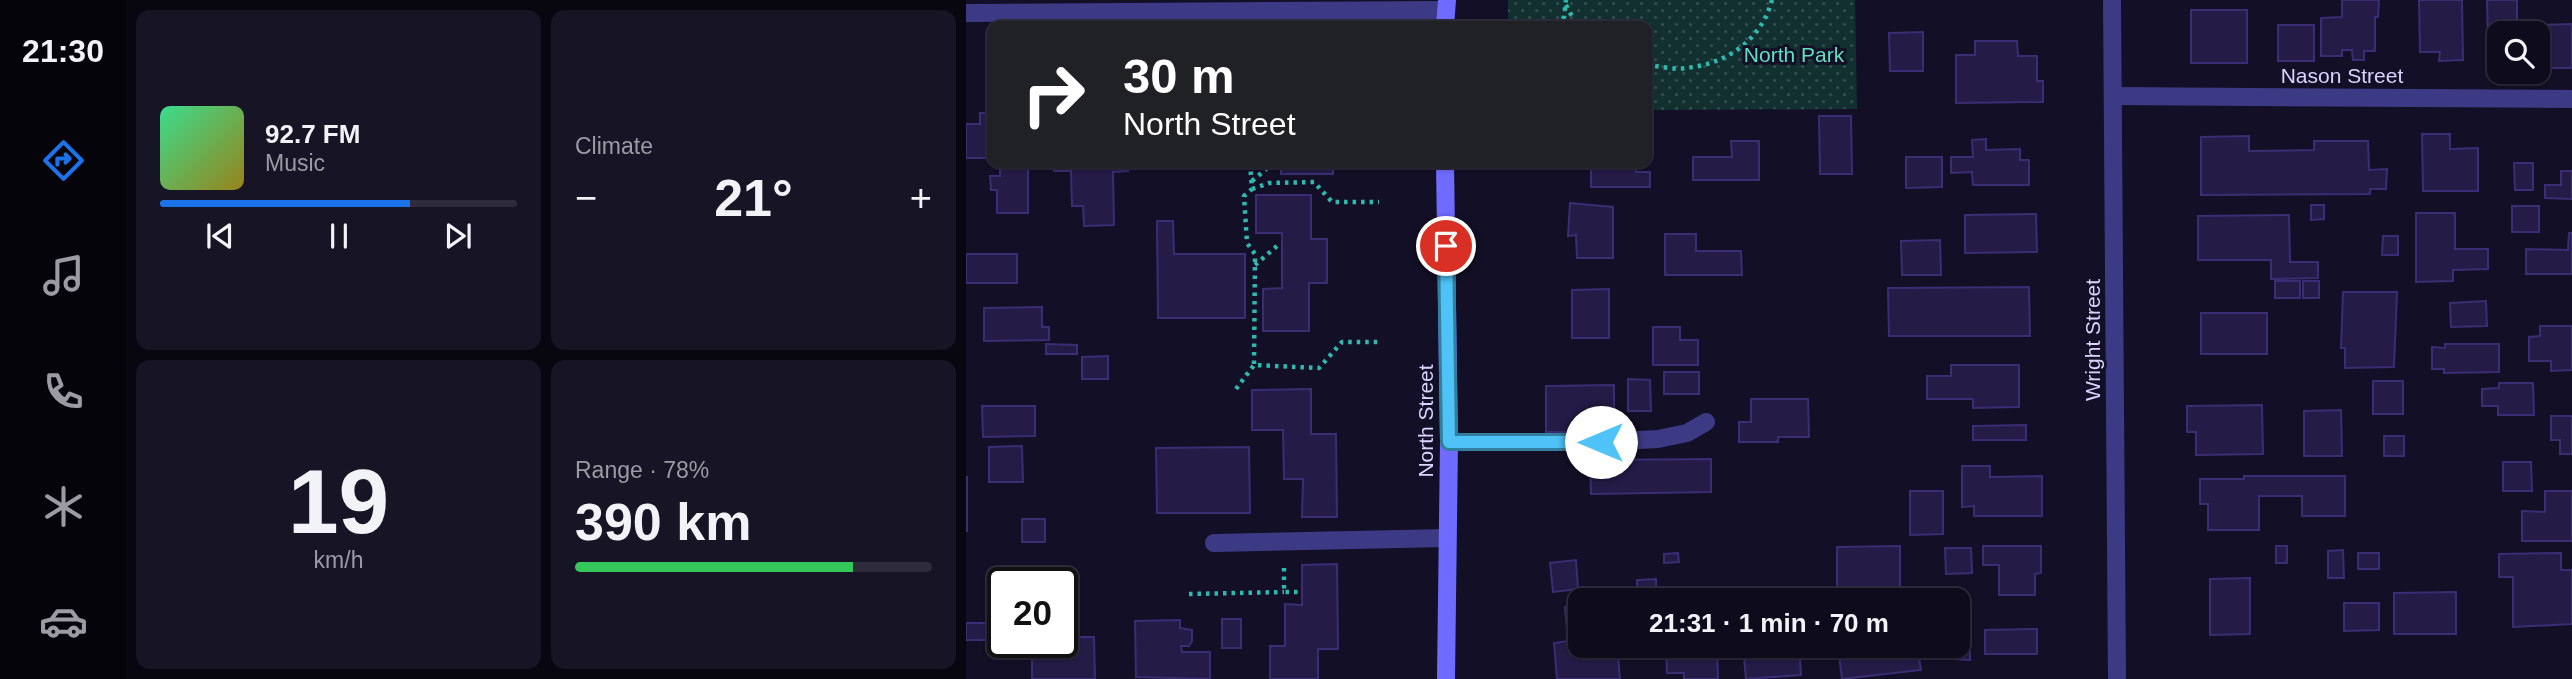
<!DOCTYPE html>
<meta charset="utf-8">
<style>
:root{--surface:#0e0b1c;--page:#171425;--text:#f1f3f6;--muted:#9b9ba3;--line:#2e2b3b;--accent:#1a73e8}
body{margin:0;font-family:Arial,sans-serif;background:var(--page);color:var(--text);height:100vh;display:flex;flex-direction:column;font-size:26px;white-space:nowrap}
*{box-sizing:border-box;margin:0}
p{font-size:23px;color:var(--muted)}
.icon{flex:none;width:38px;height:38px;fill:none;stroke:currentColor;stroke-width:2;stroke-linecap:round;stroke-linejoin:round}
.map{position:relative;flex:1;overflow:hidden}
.drawer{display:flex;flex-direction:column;gap:10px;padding:10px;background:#08060f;width:840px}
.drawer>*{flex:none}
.top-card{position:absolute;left:21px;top:21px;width:665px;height:147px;border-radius:14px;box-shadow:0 2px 5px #0004,0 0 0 2px var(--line);background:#202124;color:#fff;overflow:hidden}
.buttons{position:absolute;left:1521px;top:21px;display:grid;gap:14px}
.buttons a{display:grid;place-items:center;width:63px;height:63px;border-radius:14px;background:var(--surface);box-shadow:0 2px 5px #0004,0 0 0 2px var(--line);font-size:35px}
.speed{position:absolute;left:21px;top:567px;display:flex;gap:14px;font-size:35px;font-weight:700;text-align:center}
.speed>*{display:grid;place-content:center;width:91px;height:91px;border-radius:50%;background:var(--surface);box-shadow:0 2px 5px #0004,0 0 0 2px var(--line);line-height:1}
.speed .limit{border:4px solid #111;border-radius:10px;background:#fff;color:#111}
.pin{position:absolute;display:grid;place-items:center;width:60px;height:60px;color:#fff;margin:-30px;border:4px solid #fff;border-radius:50%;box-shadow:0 2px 7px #0007}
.me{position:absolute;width:77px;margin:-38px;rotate:270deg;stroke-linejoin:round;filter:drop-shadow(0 0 5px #0008)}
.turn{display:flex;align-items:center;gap:24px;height:147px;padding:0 21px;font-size:32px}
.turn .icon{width:91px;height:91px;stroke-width:2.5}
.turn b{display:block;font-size:49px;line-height:60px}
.big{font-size:52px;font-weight:600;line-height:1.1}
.drawer .tile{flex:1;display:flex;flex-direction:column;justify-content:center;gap:10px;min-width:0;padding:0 24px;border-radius:14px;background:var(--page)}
.drawer .dial{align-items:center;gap:0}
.dial b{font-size:91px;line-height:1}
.song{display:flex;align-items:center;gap:21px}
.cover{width:84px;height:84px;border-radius:10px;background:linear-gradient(135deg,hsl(150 70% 55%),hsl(50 70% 35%))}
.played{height:7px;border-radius:4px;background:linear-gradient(90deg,var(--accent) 70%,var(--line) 70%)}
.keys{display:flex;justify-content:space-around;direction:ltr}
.heat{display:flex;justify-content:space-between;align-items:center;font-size:38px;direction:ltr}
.charge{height:10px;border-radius:5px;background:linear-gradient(90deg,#34c759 78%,var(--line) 0)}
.drawer .tiles{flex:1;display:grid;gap:10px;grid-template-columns:repeat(2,1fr)}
.trip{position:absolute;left:602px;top:588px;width:402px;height:70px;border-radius:14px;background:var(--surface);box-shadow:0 2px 5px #0004,0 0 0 2px var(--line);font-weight:600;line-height:70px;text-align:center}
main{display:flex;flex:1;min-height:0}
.tab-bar{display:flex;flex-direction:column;width:126px;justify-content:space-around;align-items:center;background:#06040b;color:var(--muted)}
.tab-bar .icon{width:49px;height:49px}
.tab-bar .on{color:var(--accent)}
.tab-bar b{font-size:32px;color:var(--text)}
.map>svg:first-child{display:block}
.park{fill:url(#park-dots)}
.building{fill:#241b47;stroke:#3b2d73;stroke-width:2}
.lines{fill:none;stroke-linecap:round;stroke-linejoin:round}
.path{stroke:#2fb8b0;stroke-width:4.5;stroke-dasharray:3.5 5;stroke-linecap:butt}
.lane{stroke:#3d3a85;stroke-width:18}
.street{stroke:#3d3a85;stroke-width:18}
.secondary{stroke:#6f6bff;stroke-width:18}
.route-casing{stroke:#337fa1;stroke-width:18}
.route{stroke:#4fc3f7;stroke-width:12}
.labels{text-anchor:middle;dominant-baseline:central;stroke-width:6;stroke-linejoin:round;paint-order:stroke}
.park-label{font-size:21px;fill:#5fe0c0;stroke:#130f26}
.street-label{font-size:21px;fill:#d9d4ff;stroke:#130f26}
</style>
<main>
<nav class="tab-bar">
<b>21:30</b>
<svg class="icon on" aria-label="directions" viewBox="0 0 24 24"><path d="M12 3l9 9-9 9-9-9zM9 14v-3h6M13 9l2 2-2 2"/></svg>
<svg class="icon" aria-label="music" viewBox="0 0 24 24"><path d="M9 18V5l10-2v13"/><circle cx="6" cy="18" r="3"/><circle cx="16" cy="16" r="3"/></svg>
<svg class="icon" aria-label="phone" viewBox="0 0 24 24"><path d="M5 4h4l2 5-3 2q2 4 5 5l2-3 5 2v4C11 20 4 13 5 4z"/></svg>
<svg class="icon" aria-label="climate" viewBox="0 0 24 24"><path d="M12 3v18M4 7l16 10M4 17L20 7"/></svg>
<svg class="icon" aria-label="car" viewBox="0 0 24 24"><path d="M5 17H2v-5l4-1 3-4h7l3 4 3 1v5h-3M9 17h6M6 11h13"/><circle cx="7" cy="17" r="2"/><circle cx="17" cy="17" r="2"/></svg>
</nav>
<section class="drawer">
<div class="tiles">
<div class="tile">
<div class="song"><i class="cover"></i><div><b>92.7 FM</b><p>Music</p></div></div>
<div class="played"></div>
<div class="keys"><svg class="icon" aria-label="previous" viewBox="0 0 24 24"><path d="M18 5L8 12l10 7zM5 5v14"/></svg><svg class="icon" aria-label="pause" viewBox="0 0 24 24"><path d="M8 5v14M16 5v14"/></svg><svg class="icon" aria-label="next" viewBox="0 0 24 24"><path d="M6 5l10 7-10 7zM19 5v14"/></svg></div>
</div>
<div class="tile"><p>Climate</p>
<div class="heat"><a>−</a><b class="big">21°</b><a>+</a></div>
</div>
<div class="tile dial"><b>19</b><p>km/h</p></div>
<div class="tile"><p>Range · 78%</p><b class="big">390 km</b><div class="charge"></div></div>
</div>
</section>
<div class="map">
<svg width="1606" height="679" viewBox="0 0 1606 679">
<defs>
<pattern id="park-dots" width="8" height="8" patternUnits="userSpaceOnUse" patternTransform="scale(1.75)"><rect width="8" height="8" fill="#12302f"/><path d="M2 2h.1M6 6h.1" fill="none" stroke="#344d4e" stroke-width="1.8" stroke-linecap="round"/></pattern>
</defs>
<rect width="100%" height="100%" fill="#130f26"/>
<!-- park -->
<polygon class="park" points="542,0 889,0 891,109 681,110 681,26 542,26"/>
<!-- building -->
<g class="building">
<polygon points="1376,0 1413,0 1412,17 1409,17 1409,51 1398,51 1398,60 1387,60 1386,50 1376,50 1376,56 1355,56 1355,18 1376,17"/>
<polygon points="1453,0 1496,0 1497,60 1473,61 1474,52 1454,52"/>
<polygon points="1521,0 1551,0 1551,33 1533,33 1533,40 1522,40"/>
<rect x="1225" y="10" width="56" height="53"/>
<polygon points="1606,24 1606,68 1572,68 1571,25"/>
<rect x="1312" y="25" width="36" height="36"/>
<polygon points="957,32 957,71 924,71 923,33"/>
<polygon points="1009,41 1051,41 1052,56 1071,56 1071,81 1077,81 1077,102 990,103 990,55 1009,55"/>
<polygon points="14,113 26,113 26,158 0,158 0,124 14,124"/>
<polygon points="853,116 885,116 886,174 854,174"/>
<polygon points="1456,134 1484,134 1484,149 1512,148 1512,191 1457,191"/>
<polygon points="1283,136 1283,151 1348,150 1348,141 1402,141 1403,170 1421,169 1420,189 1404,189 1404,194 1235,195 1235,137"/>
<polygon points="1020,139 1020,150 1054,149 1054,160 1063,160 1063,185 1007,185 1006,172 985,173 985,157 1007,157 1006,140"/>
<polygon points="765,141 793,141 793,180 727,180 727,157 766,157"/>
<polygon points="940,157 976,157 976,187 940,188"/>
<polygon points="34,163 62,163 62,213 31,213 31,190 25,190 24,176 34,176"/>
<polygon points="87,163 162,163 162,171 147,172 148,225 118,226 117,206 106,206 105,171 88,171"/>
<rect x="315" y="163" width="52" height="11"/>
<polygon points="617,163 670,163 670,172 684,172 684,187 625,187 625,164"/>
<polygon points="1548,163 1567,163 1567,190 1549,190"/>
<polygon points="1595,171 1606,171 1606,199 1579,198 1579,185 1595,185"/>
<polygon points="290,195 345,195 345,239 361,239 361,283 343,283 343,331 297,331 297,289 316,288 316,233 290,233"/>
<polygon points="604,203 647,207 647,258 611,258 610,235 602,236"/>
<polygon points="1345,205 1358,205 1358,219 1345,220"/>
<rect x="1546" y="206" width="27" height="26"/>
<polygon points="1450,213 1489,213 1489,249 1522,249 1522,269 1487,270 1487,281 1450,282"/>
<polygon points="1070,214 1071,252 999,253 999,215"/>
<polygon points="1323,215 1324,262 1352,262 1352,278 1305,279 1305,260 1232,260 1232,216"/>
<polygon points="191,221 207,221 208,254 279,254 279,318 192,318"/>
<polygon points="1603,233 1606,233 1606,274 1560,274 1560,249 1602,250"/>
<polygon points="699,234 730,234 730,251 775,251 776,275 699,275"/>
<polygon points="1417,236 1432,236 1432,255 1416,255"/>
<polygon points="974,240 975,275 936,275 935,241"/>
<rect x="0" y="254" width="51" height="29"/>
<rect x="1309" y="281" width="25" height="17"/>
<rect x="1337" y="281" width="16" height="17"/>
<polygon points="1063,287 1064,336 923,336 922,288"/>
<polygon points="643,289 643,338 606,338 606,290"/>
<polygon points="1377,292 1431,292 1428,367 1379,368 1379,348 1375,348"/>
<polygon points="1520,301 1521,326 1485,327 1484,303"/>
<polygon points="76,307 76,327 83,327 83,340 18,341 18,308"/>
<rect x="1235" y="313" width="66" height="41"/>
<polygon points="1574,326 1606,326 1606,370 1585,371 1585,361 1563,361 1563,337 1574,336"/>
<polygon points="687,327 714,327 714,340 732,340 732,365 687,365"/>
<polygon points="80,344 111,345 111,354 80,354"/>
<polygon points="1479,344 1533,344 1533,372 1478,373 1478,369 1466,369 1466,347 1479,348"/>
<polygon points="142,356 142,379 116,379 116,357"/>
<polygon points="985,365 1053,365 1053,407 1007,408 1007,399 961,399 961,376 985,376"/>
<rect x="698" y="372" width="35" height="22"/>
<polygon points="662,379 684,380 685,411 662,411"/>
<rect x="1407" y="381" width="30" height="33"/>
<polygon points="1533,383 1567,383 1568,415 1532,415 1532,406 1516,406 1516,389 1533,388"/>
<polygon points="648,385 648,432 580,432 580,386"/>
<polygon points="345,389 345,434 370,434 371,517 336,517 337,479 318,479 317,430 286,430 286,390"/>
<polygon points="785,399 842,399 843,437 812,437 812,442 773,442 773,422 785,422"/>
<polygon points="1296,405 1297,454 1230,455 1230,432 1221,432 1221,406"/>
<polygon points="16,406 69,406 69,436 17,437"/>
<polygon points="1375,410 1376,456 1338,456 1338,411"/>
<polygon points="1585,416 1606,416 1606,454 1594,454 1594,440 1585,440"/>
<polygon points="1060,425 1060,440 1007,440 1007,426"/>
<rect x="1418" y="436" width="20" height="20"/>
<polygon points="56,446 57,482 23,482 23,447"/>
<polygon points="283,447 284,513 191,513 190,448"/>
<polygon points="745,459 745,492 625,494 624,460"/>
<polygon points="1537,462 1565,462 1566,491 1537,491"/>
<polygon points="996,466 1024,466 1024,477 1076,476 1076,516 1008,516 1008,506 996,507"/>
<polygon points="1278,476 1379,476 1379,516 1336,516 1336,496 1293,496 1293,530 1242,530 1242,504 1234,504 1234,479 1278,479"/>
<rect x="0" y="477" width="1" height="54"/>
<polygon points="944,491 977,491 977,534 944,535"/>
<polygon points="1579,491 1606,491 1606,541 1556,541 1556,511 1579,512"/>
<rect x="56" y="519" width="23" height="23"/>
<polygon points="934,546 934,600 871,600 871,547"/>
<polygon points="1017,546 1075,546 1075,573 1069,574 1069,595 1033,595 1033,565 1017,565"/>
<rect x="1310" y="546" width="11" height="17"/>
<polygon points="979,548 1005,548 1006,573 980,574"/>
<polygon points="1377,550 1378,578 1362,578 1362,551"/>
<polygon points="712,553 713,562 698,563 698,554"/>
<rect x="1392" y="553" width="21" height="16"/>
<polygon points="1595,553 1595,570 1606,570 1606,624 1547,627 1547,577 1533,577 1533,554"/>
<polygon points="610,560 612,589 587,592 584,563"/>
<polygon points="371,564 372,649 352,649 352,679 304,679 304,646 319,646 319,604 336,605 336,565"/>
<polygon points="1284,578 1284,634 1244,635 1244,579"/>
<polygon points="690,579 690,600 671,600 671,580"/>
<polygon points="1490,592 1490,634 1428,634 1428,593"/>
<polygon points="806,596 806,600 774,600 774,599"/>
<polygon points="1378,603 1413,603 1413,630 1378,631"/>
<polygon points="614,606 614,646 651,646 654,679 591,679 588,643 602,641 599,607"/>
<polygon points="31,618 37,618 37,640 0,640 0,623 31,623"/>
<rect x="256" y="619" width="19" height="29"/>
<polygon points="214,620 214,628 226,630 226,641 223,646 215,646 216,652 244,652 244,679 170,677 169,621"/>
<polygon points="1071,629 1071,654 1019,654 1019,630"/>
<polygon points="992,630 1004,630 1004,660 985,659 985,646 992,646"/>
<polygon points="96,637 128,637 129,679 66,679 66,642 96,642"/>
<rect x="23" y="645" width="24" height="10"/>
<polygon points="700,646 751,646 752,679 718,679 718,673 701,673"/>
<polygon points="777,646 833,646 835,675 780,679"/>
<polygon points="872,646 951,646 955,670 876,679"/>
</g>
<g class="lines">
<!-- path -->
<g class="path">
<polyline points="600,5 611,26"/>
<polyline points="592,26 598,17 600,0"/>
<path d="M 681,65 C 693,66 708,70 720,68 C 760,64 795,41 806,0"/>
<polyline points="284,163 286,189 278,196 281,243 289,254 288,365"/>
<polyline points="286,181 307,163"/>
<polyline points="286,189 303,183 348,182 366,202 413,202"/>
<polyline points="289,265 311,246 316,246"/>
<polyline points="270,389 288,365 353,368 376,342 414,342"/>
<polyline points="318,568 318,592 336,592"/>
<polyline points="223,594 318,592"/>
</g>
<!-- lane -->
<g class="lane">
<polyline points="483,442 635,442 692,439 721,433 740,422"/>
<polyline points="248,543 481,538"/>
</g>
<!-- street -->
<g class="street">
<polyline points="1146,0 1151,679"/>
<polyline points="0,13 479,10"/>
<polyline points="1147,96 1606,99"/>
</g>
<!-- secondary -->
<g class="secondary">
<polyline points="479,26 481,0"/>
<polyline points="479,163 483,442 480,679"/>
</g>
</g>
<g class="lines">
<!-- route casing -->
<g class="route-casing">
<polyline id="route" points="480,246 483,442 635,442"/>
</g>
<!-- route -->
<use href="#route" class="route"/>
</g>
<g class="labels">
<!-- park labels -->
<g class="park-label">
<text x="828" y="54">North Park</text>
</g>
<!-- street labels -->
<g class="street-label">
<text x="1376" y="75">Nason Street</text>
<text transform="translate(1126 340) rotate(-90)">Wright Street</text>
<text transform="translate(459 421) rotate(-90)">North Street</text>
</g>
</g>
</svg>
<div class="buttons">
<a><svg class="icon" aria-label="search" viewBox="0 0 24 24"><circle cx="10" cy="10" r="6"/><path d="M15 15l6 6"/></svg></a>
</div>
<div class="speed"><div class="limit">20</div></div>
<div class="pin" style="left:480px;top:246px;background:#d93025"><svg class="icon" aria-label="arrive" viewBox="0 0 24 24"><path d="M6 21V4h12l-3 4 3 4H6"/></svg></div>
<svg class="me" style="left:635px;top:442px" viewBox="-20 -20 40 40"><circle r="19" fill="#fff"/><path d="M0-13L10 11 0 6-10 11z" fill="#4fc3f7"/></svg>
<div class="trip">21:31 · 1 min · 70 m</div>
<div class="top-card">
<div class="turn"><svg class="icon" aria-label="right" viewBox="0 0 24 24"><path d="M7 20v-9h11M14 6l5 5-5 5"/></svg><div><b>30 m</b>North Street</div></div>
</div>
</div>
</main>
